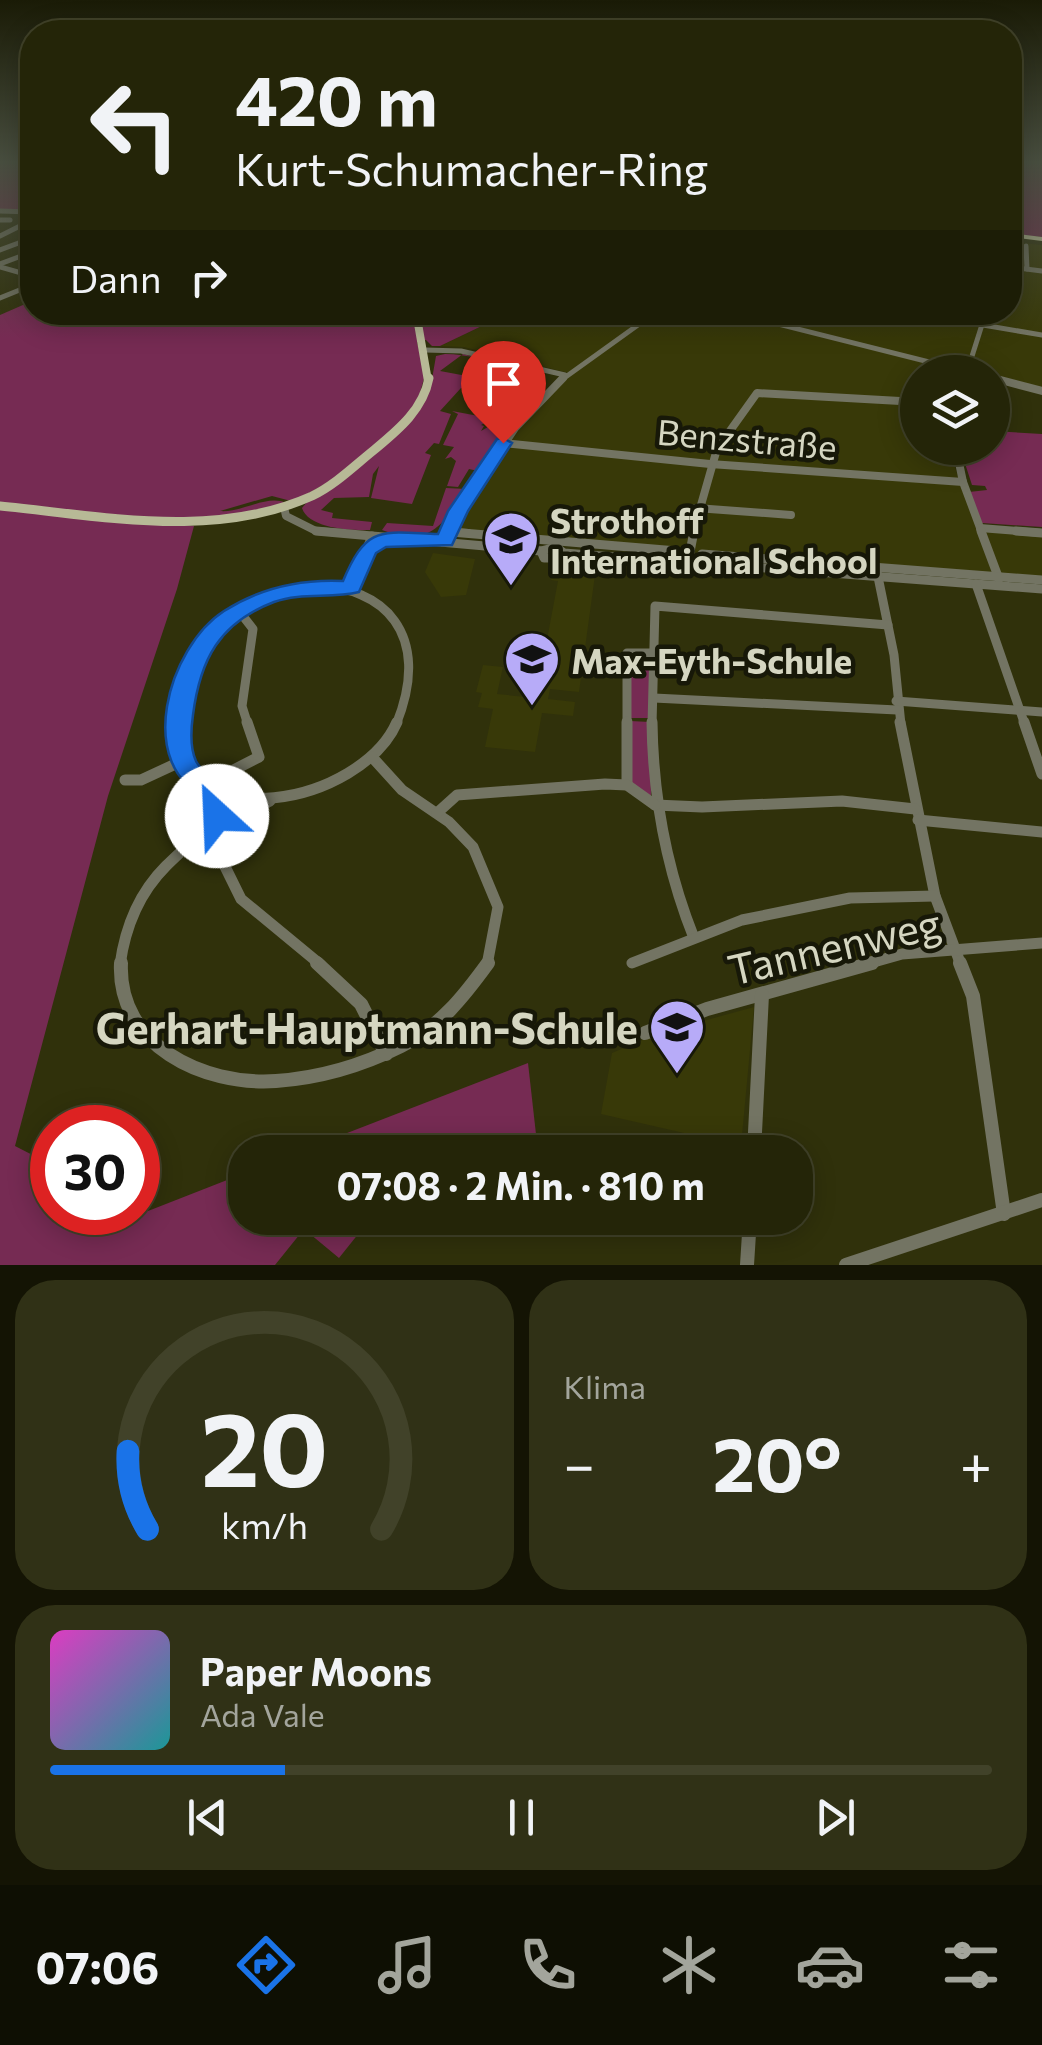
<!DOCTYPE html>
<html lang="de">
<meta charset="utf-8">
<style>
:root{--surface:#242508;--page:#303116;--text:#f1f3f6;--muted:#a3a59c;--line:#414229;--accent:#1a73e8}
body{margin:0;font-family:Commissioner,sans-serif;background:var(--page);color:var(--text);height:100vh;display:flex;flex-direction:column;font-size:38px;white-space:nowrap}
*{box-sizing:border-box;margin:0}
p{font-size:32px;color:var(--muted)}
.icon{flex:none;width:55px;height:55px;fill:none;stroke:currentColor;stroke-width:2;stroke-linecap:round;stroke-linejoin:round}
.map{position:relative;height:1265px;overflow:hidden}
.sheet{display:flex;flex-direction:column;gap:15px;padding:15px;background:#141404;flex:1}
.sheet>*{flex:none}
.top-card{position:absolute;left:20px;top:20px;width:1002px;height:305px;border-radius:40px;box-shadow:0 5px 25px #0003,0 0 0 2px var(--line);background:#242508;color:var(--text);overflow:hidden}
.controls{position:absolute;left:900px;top:355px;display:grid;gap:20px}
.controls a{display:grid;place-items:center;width:110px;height:110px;border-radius:50%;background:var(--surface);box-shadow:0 5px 25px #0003,0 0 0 2px var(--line);font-size:50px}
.speed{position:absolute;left:30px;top:1105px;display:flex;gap:20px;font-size:50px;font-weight:700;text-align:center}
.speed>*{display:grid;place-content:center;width:130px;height:130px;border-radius:50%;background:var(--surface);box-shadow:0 5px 25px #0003,0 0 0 2px var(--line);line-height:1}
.speed .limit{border:15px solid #d22;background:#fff;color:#111}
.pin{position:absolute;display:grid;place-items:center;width:85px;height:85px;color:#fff;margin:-102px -42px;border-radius:50% 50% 50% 0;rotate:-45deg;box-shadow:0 0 10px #0007}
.pin .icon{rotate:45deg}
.me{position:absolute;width:110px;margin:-55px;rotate:335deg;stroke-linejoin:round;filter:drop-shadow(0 0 8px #0008)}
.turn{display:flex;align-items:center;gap:35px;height:210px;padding:0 50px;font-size:45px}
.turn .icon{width:130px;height:130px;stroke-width:2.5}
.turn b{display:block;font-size:70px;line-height:85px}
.then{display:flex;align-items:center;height:95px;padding:0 50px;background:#0003;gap:20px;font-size:38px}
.big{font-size:75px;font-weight:700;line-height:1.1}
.sheet .widget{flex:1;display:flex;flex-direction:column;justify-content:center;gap:15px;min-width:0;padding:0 35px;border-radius:40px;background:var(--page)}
.sheet .dial{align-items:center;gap:0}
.dial svg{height:260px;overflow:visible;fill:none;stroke:var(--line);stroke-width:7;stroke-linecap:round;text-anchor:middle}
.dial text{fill:var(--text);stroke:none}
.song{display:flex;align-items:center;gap:30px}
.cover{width:120px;height:120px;border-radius:15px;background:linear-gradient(135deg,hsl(310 70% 55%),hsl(180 70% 35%))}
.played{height:10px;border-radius:5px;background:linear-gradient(90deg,var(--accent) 25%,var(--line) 25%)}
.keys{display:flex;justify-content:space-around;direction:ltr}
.heat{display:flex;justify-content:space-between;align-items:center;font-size:55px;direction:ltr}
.sheet .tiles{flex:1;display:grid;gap:15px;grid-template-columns:1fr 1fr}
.widget:last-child{grid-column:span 2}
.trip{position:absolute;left:228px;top:1135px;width:585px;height:100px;border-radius:40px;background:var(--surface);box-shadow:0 5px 25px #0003,0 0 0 2px var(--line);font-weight:700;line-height:100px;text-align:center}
.tab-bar{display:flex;height:160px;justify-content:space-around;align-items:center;background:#0e0f03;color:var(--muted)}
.tab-bar .icon{width:70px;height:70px}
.tab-bar .selected{color:var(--accent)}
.tab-bar b{font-size:45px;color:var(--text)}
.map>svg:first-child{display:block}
.built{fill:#383908}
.green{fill:#762b53}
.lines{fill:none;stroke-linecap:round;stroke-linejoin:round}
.minor-far4{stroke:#737463;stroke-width:5}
.minor-far3{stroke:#737463;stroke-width:8}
.minor-far2{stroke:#737463;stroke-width:9}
.minor-far1{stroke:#737463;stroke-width:11}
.minor{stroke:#737463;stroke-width:14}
.major-far1{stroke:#b7b996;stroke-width:8}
.major{stroke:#b7b996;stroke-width:9}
.highway{fill:#d1d4aa;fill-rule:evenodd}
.route{fill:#1a73e8;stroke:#114b97;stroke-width:2.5}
.labels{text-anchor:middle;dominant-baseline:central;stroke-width:9;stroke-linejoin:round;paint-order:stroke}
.street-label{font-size:35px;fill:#d5d6c1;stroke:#171808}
.poi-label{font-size:35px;font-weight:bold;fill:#d5d6c1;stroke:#171808;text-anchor:start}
.near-street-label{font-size:42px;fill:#d5d6c1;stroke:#171808}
.near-poi-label{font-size:42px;font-weight:bold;fill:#d5d6c1;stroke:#171808;text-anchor:end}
</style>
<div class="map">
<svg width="1042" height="1265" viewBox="0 0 1042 1265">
<rect width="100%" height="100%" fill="#30310b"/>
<!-- built -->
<g class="built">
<polygon points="1010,242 1042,245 1042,387 967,368 964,372 918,372 918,448 953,448 955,468 978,530 1042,535 1042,582 702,557 697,552 682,550 673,555 536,542 457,530 462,514 500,452 545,397 573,374 464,347 440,346 453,340 509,313 1010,312"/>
<polygon points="433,553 475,559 466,595 441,597 425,572"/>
<polygon points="552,571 595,575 579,692 550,689 548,699 575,702 573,716 542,713 535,752 485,747 493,709 478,707 482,693 476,692 483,665 503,667 497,694 536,698 558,581 551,580"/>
<polygon points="754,1007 741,1146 601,1114 612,1053 683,1023 685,1026"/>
</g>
<!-- green -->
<g class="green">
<polygon points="0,161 32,161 32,212 0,210"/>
<polygon points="1010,161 1042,161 1042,237 1010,234"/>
<path d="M 32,301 L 32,312 L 509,313 L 440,346 L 432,346 L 426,340 L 417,342 L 425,375 L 419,396 L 404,420 L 334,479 L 307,494 L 291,501 L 272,496 L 220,511 C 242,513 267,494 286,503 C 245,515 201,520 158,517 L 154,521 L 194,526 L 177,589 L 108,796 L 15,1146 L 52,1165 L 52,1212 L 138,1212 L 138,1206 L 148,1211 L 245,1173 L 245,1218 L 371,1218 L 339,1258 L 304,1229 L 275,1265 L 0,1265 L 0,315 Z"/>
<path d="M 445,354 C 475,354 502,366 532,370 L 527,372 L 463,354 L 440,371 L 483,379 L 473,390 L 461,388 L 440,411 L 451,414 L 439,444 L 434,443 L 425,453 L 431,455 L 412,504 L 371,498 L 379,466 L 373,474 L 369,497 L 334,498 L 321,510 L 333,513 L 332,518 L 372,522 L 370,530 C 350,531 308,528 302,508 L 307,502 L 386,445 L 432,379 L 436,356 Z"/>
<polygon points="452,411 489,418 494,414 490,419 478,417 488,421 481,425 484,426 481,431 495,423 510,426 478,471 469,469 458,487 447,486 456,461 451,457 445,459 454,447 443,445 458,414"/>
<polygon points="993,431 1042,434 1042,527 982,523 969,492 987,490 985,486 972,485 960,448 992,448"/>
<path d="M 446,488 L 466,489 C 442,526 431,547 382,530 L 387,523 L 433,526 Z"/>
<polygon points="630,654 649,657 650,718 630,718"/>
<polygon points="630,721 650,722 651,796 630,782"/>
<polygon points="528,1063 538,1152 298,1152"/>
</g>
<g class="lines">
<!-- minor-far4 -->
<g class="minor-far4">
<polyline points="0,211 32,212"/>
<polyline points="0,220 10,220"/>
<polyline points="0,236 32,220"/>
<polyline points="1026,246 1027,269"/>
<polyline points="0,250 32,238"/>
<polyline points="0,264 32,252"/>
<polyline points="0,267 32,276"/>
<polyline points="1010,267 1042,271"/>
<polyline points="0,298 32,285"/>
<polyline points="730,312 969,372"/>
<polyline points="983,325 1042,335"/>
<polyline points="425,350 461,351 565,375"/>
<polyline points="967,372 986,312"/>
<polyline points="992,378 1003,381"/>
<polyline points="560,381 656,312"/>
</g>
<!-- minor-far3 -->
<g class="minor-far3">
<polyline points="993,378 1042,391"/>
<polyline points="503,443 710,464 963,482"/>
<polyline points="956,448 963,482 982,533"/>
<polyline points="284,507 286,516 316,531 343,533"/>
<polyline points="696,508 791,515"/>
<polyline points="980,528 1042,533"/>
<polyline points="451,532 468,533"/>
<polyline points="444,533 515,428 563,378"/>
<polyline points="693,533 717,449 757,393 918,402"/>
</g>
<!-- minor-far2 -->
<g class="minor-far2">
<polyline points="316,531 541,551 556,547 564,553 677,562 689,571 699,568 700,563"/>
<polyline points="981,531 999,579"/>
<polyline points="1016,531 1042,533"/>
<polyline points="451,532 677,551"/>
<polyline points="442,542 445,531"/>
<polyline points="541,551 544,558 561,558 564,553"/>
<polyline points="702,554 1042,580"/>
<polyline points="689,557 694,531"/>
<polyline points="677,562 689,557 700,563 1042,589"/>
<polyline points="876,567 894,655 901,725"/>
<polyline points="976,584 1025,725"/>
<polyline points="351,588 372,536"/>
<polyline points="239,611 253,629 242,706 248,725"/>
<polyline points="654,698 897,710"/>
<polyline points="896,701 1042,712"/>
<path d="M 177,725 C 182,542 472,539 396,725"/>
<polyline points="627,725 627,653 653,653"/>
<polyline points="652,725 655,606 888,625"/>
</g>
<!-- minor-far1 -->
<g class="minor-far1">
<path d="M 177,722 C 178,843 362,803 397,722"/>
<polyline points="627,722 627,785"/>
<path d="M 652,722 C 653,798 666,868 694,938"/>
<polyline points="900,722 935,896 961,965"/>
<polyline points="1024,722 1042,774"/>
<polyline points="372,757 402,790 449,822 473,847 498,907 487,965"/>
<polyline points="125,780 141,780 182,761"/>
<polyline points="204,785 259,757 247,722"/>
<polyline points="655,805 702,807 842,801 915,809"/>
<polyline points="437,813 457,795 605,784 627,785 655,805"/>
<polyline points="918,820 1042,832"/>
<polyline points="228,821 270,801"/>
<polyline points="207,830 241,899 321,965"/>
<polyline points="632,963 742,920 850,898 935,896"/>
<path d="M 120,965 C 125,928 139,893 166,866 C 189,843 213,826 225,794"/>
<polyline points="863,965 902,954 1042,943"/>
</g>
<!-- minor -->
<g class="minor">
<path d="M 121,963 C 117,1045 203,1086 276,1081 C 319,1078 363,1065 401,1046 C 440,1027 464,996 488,963"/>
<polyline points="317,963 361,1004 386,1054"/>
<polyline points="960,963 973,996 1004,1214"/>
<polyline points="645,1033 707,1009 872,963"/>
<polyline points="754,1152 762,995"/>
<polyline points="747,1265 750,1218"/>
<polyline points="846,1265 1042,1200"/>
</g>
<!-- major-far1 -->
<polyline class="major-far1" points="416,312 428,381"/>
<!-- major -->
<path class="major" d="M 0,506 C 103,516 214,540 312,496 C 335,485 354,466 374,450 C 398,430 423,410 429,378"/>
<!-- highway -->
<polygon class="highway" points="1010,233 1042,237 1042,241 1010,237"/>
</g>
<!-- sky -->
<linearGradient id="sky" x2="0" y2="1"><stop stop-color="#1a1b06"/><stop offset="0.48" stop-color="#484e3f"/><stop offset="1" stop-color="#484e3f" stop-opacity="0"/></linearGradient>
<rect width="1042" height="338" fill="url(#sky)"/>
<!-- route -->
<path class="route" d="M 503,438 L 512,443 L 468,511 L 452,545 L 386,547 L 376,553 L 359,592 C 331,599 302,592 274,602 C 219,623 200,660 193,715 C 191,729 190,748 196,761 C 203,775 221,781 234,786 L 238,794 L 227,824 L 217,828 L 207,824 L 203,816 L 209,799 C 133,767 168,647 224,611 C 260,588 301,579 343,581 C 367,524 381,532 438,534 L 448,511 L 497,439 Z"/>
<!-- icons -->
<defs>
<g id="school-pin" transform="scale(2.875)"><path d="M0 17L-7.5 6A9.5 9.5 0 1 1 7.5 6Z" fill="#b7abf8" stroke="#171808"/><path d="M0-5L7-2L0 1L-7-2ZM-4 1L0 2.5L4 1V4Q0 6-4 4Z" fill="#111"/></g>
</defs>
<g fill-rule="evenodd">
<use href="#school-pin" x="511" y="539"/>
<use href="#school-pin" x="532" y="659"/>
<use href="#school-pin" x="677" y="1027"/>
</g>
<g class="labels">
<!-- street labels -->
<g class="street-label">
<text transform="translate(747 438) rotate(5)">Benzstraße</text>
</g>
<!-- poi labels -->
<g class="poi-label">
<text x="550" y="519">Strothoff<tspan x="550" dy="40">International School</tspan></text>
<text x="571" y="659">Max-Eyth-Schule</text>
</g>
<!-- near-street labels -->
<g class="near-street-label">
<text transform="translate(834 945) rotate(-13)">Tannenweg</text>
</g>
<!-- near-poi labels -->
<g class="near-poi-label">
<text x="638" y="1027">Gerhart-Hauptmann-Schule</text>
</g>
</g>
</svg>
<div class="controls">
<a><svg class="icon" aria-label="layers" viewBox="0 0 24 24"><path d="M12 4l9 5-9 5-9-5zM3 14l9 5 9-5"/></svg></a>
</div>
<div class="speed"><div class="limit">30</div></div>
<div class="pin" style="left:503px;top:443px;background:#d93025"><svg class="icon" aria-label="arrive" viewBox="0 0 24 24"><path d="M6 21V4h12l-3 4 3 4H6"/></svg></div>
<svg class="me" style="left:217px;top:816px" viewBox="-20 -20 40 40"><circle r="19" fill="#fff"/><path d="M0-13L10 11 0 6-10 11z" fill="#1a73e8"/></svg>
<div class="trip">07:08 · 2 Min. · 810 m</div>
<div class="top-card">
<div class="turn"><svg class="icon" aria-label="left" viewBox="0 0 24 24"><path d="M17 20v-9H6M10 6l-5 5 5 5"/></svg><div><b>420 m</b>Kurt-Schumacher-Ring</div></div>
<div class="then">Dann<svg class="icon" aria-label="right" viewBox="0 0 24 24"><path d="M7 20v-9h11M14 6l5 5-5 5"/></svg></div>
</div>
</div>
<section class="sheet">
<div class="tiles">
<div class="widget dial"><svg viewBox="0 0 100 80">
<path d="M14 69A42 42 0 1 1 86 69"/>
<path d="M14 69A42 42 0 0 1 8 45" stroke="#1a73e8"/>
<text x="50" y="56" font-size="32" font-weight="700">20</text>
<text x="50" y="72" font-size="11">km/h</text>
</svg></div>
<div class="widget"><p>Klima</p>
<div class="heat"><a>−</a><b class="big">20°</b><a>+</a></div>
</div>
<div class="widget">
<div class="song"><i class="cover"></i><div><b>Paper Moons</b><p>Ada Vale</p></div></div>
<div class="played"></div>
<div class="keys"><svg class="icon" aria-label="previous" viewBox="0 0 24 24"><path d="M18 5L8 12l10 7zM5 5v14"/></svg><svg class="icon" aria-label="pause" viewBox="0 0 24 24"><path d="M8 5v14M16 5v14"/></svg><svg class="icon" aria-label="next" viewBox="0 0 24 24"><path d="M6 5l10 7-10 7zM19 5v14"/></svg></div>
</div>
</div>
</section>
<nav class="tab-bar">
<b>07:06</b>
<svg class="icon selected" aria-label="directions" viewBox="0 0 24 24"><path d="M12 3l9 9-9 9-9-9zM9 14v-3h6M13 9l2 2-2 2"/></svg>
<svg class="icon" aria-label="music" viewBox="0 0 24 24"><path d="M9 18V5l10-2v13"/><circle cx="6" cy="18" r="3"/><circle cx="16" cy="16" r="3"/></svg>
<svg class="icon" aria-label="phone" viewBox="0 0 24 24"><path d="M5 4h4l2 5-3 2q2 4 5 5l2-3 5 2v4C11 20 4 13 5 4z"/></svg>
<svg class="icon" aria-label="climate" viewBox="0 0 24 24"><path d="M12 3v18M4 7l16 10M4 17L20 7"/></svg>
<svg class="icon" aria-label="car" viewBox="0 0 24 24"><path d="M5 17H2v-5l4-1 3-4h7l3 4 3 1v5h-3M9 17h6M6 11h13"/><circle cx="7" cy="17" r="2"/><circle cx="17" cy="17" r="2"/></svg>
<svg class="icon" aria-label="filters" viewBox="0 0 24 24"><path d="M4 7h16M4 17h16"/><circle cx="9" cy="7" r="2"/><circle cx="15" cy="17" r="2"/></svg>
</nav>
